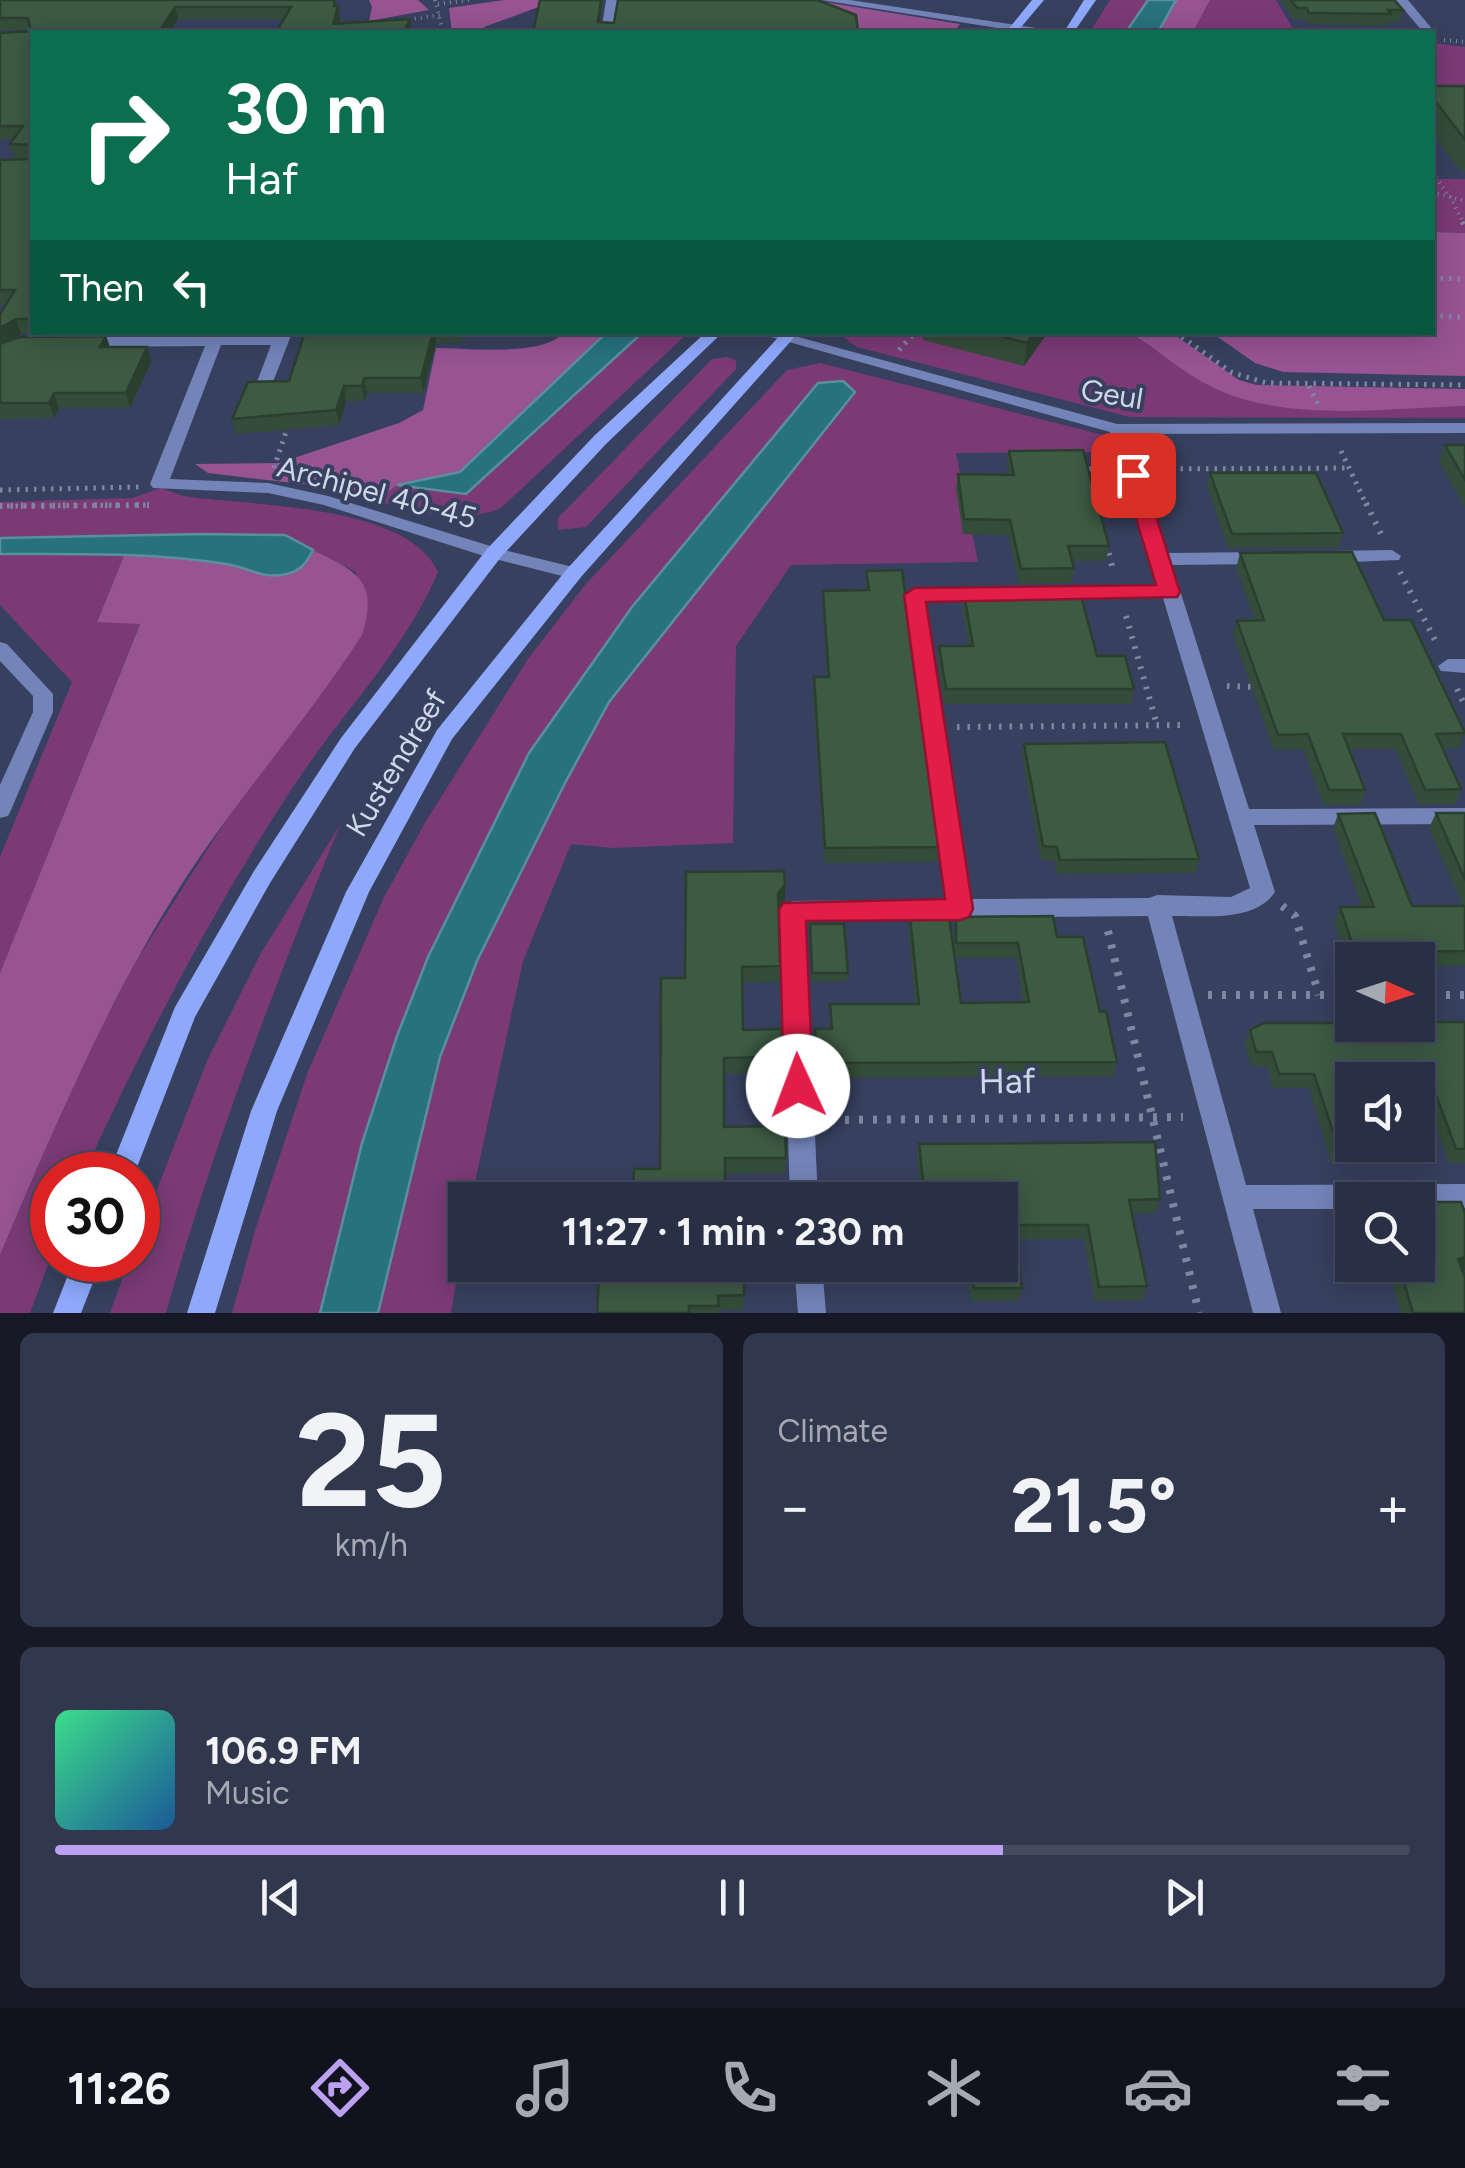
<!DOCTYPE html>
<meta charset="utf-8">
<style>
:root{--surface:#293046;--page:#31384d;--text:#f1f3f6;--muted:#a5a9b3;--line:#454b5f;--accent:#bca0f2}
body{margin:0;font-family:Figtree,sans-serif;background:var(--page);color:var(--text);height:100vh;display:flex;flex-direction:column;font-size:38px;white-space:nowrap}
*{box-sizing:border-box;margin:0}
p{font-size:32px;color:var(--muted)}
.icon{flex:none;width:55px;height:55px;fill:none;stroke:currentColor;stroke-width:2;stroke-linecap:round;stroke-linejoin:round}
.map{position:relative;height:1313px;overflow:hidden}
.sheet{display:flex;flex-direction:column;gap:20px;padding:20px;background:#171a26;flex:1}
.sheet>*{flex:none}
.banner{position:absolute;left:30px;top:30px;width:1405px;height:305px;border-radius:0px;box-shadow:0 5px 25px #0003,0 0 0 2px var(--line);background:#0b6e4f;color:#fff;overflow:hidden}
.needle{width:65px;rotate:93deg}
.tools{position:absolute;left:1335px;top:942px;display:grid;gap:20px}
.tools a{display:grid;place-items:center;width:100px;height:100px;border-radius:0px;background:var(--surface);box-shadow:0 5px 25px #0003,0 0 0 2px var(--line);font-size:50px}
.speed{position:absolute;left:30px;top:1152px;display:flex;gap:20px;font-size:50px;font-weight:700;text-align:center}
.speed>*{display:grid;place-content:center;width:130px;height:130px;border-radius:50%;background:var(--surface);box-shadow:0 5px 25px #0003,0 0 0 2px var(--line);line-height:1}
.speed .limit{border:15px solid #d22;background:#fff;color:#111}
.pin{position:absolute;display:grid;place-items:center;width:85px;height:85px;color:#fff;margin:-42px;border-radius:20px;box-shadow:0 5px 15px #0006}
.me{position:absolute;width:110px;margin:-55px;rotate:358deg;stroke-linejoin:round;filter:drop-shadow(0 0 8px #0008)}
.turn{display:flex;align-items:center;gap:35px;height:210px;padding:0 30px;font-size:45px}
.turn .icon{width:130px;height:130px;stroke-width:2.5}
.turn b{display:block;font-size:70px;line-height:85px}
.then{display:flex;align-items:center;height:95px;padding:0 30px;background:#0003;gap:20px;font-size:38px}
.big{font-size:75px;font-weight:700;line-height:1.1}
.sheet .widget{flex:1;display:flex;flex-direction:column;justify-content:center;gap:15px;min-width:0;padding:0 35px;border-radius:15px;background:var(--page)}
.sheet .dial{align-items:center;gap:0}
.dial b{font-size:130px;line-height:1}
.song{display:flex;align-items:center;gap:30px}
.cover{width:120px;height:120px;border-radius:15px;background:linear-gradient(135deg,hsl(150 70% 55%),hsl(210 70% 35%))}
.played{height:10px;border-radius:5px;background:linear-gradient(90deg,var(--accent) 70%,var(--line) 70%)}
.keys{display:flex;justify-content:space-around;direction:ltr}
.heat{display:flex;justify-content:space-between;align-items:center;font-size:55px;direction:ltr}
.sheet .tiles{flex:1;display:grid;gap:20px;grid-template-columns:1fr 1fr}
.widget:last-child{grid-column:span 2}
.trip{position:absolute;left:448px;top:1182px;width:570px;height:100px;border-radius:0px;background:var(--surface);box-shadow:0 5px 25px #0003,0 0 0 2px var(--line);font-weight:700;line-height:100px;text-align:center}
.menu{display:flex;height:160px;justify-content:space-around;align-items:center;background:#10131c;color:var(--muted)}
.menu .icon{width:70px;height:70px}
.menu .on{color:var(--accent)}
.menu b{font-size:45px;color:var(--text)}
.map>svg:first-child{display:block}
.green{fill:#7b3a76}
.forest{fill:#975392}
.water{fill:#27727d;stroke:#5a909d;stroke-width:2.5}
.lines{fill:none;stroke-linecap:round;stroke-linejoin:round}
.path-far3{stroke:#7f87a0;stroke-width:4;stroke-dasharray:1 5;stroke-linecap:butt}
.path-far2{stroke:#7f87a0;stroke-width:5;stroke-dasharray:2.5 6;stroke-linecap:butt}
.path-far1{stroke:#7f87a0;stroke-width:6;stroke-dasharray:2.5 8;stroke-linecap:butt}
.path{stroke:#7f87a0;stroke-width:8;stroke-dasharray:4 10;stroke-linecap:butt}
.minor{fill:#7384b9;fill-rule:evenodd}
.secondary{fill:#8ea8fc;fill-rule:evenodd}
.wall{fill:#344d3a;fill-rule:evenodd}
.shaded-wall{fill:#2b3f2f}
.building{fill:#3d5a43;stroke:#2b3f2f;stroke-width:2.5}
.route{fill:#e11d48;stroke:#92132f;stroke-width:2.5}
.labels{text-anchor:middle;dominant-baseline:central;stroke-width:8;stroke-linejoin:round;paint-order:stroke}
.street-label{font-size:30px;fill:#d0d7e9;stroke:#37405e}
.near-street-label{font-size:35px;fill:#d0d7e9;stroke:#37405e}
</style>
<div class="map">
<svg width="1465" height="1313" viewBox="0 0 1465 1313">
<rect width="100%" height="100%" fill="#37405e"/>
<!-- green -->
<g class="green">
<polygon points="1110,0 1148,0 1126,32 1090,32"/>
<polygon points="1210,0 1276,0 1295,32 1193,32"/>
<polygon points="1432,43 1465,47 1465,98 1433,98"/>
<polygon points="1432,173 1437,179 1465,179 1465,233 1433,232"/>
<path d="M 642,333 L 688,333 L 501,508 C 460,525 417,512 376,501 L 397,485 L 466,494 Z"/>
<polygon points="838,333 1130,333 1196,377 1320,409 1465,406 1465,418 1130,417 857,347"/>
<polygon points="728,357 736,361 736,369 586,527 558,530 558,518 712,359"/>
<polygon points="820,363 1115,438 1118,452 956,453 978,562 791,565 736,646 733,843 613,848 571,844 523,961 471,1200 465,1200 465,1230 451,1313 378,1313 439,1057 477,961 565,783 609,702 854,392 817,384 632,607 529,753 428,957 397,1036 362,1143 320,1313 232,1313 257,1224 307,1074 384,897 426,821 528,659 585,585 787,370"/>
<path d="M 161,488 L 183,496 C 248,506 407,503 438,572 C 404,652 340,715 293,787 C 212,911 145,1040 83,1175 L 52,1175 L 52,1254 L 30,1313 L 0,1313 L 0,1255 L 82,1065 L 136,961 L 241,797 L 362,635 L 356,572 L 285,535 L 0,538 L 0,502 L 132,498 Z"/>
<polygon points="125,553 97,621 140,623 0,973 0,857 72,682 0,605 0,554"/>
<path d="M 340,825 C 275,985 213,1146 166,1313 L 110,1313 L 129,1260 L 138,1260 L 138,1238 L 207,1061 L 261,953 Z"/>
</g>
<!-- forest -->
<g class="forest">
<polygon points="369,0 418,0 429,10 369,21 372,7"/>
<polygon points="504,0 585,0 544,5 484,27 485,32 452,32 449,8"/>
<polygon points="624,0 812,0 960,24 954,32 862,32 856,25"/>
<polygon points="1176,0 1210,0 1193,32 1158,32"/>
<polygon points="1433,232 1465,233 1465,376 1283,372 1255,363 1212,333 1432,332"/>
<path d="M 563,333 L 606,333 L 460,472 L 397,485 L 376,501 L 327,487 L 208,473 L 195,464 L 279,463 L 399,423 L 423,410 L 436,348 C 467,348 543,357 563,333 Z"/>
<path d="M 1130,333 L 1172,333 L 1239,380 L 1257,385 L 1465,389 L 1465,406 C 1385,408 1288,423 1214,388 C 1184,374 1159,350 1130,333 Z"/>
<path d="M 313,550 C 357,572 379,580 362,635 C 306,722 236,799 180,887 C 106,1003 54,1129 0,1255 L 0,973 L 140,624 L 97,622 L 125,553 C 161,553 199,557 234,565 C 253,570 265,580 286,574 C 301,571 306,563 313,550 Z"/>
</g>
<!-- water -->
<g class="water">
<polygon points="1148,0 1176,0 1158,32 1126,32"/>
<polygon points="606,333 642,333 466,494 397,485 460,472"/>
<polygon points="843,381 855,392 609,702 565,783 477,961 440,1057 378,1313 320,1313 362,1143 397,1036 428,957 529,753 632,607 818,383"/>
<path d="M 202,534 L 285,535 L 313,550 C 306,563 301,571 286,574 C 263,580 248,567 226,564 C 151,552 76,554 0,554 L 0,538 Z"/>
</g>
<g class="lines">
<!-- path-far3 -->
<g class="path-far3">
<polyline points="435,0 443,32"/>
<polyline points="438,4 469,0"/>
<polyline points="397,21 440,15"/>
<polyline points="269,32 285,31"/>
<polyline points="1444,40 1465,42"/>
<polyline points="1432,173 1451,198 1464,224"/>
<polyline points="1432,192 1465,201"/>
</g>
<!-- path-far2 -->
<g class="path-far2">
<polyline points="1462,222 1465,227"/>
<polyline points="1432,278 1465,279"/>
<polyline points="1432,315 1465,318"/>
<polyline points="1175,332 1231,372 1266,383 1465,385"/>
<polyline points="899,350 915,332"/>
<polyline points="1309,386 1320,408"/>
<polyline points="1341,451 1367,506"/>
<polyline points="274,468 289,423"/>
<polyline points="1155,469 1350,468"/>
<polyline points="1086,474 1085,469 1107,469"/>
<polyline points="0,490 139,487"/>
<polyline points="7,506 149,505"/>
</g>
<!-- path-far1 -->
<g class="path-far1">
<polyline points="1366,503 1381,534"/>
<polyline points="0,506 149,505"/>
<polyline points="1106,543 1113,570"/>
<polyline points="1400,572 1438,646"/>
<polyline points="1126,616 1157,725"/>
<polyline points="1227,686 1260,687"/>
<polyline points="1457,689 1465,706"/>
<polyline points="957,727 1185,725"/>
</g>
<!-- path -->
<g class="path">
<polyline points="1282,906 1295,916 1319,995"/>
<polyline points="1108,931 1199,1313"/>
<polyline points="1208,995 1352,995"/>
<polyline points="1418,995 1465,995"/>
<polyline points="831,1120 1183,1117"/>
<polyline points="740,1276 777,1276"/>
<polyline points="532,1277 647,1276"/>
</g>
<!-- minor -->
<g class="minor">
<polygon points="606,0 618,0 612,32 601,32"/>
<polygon points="821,0 850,0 1043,29 1049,32 1023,32"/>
<polygon points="1396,0 1408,0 1433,30 1433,34 1423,32"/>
<polygon points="210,332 226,332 224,336 292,333 271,387 263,392 255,387 271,345 221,345 170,479 268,483 328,496 500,549 581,569 583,573 574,579 487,557 324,505 268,493 153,488 150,484 205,346 85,347 77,342 85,337 209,336"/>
<path d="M 753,332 L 780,332 L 1117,424 L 1465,423 L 1465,433 L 1127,434 L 1168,553 L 1264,552 L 1273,558 L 1264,564 L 1172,565 L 1249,809 L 1465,808 L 1465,824 L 1254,825 L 1275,892 C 1254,923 1204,915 1172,916 L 1246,1185 L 1465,1184 L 1465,1208 L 1418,1209 L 1418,1200 L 1352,1200 L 1352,1209 L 1253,1209 L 1281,1313 L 1253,1313 L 1148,916 L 805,919 L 818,1200 L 790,1200 L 781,910 L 785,904 L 793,901 L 946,899 L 905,595 L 908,591 L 990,588 L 1000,594 L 990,600 L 925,601 L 969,899 L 1149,898 L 1157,895 L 1231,897 L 1250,888 L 1163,598 L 1054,599 L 1044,593 L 1054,587 L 1160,586 L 1110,432 Z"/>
<polygon points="1392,550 1401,556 1399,560 1328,563 1319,557 1328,551"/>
<polygon points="0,642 7,644 53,694 53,712 11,810 8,816 0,818 0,785 33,712 33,696 0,661"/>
<polygon points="1448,659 1465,659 1465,673 1441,671 1438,666"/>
<polygon points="794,1265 822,1265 826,1313 798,1313"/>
</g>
<!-- secondary -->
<g class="secondary">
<polygon points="1032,0 1044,0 1017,32 1006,32"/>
<polygon points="1084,0 1096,0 1074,32 1064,32"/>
<polygon points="706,332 723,332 606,444 501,557 355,748 270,883 195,1017 134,1175 108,1175 175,1007 254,871 341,738 487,549 594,436"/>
<polygon points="783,332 799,332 581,577 452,739 369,892 277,1111 215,1313 187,1313 251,1111 346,892 437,730 567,569"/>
<polygon points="74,1260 102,1260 81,1313 53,1313"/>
</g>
</g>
<!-- wall -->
<g class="wall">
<polygon points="0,0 336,6 340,19 339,23 410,19 412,32 276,32 284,19 178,19 170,32 32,32 32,332 120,332 21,334 6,342 106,336 110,347 147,347 151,362 130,408 59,408 54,418 0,419 0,314 6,305 0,305 0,160 29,158 14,158 10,144 13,139 0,139 0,33 31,30 0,30"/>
<polygon points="1280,0 1394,0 1403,10 1400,22 1389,22 1388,26 1307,24 1304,19 1294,19"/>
<polygon points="1432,86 1465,86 1465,171 1460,171 1432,133"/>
<polygon points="305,332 464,332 462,342 436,343 423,393 367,393 364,401 346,401 339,425 236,434 232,419 289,381"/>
<polygon points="923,332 1048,332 1024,366 923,340"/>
<polygon points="1445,445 1465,445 1465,507 1439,461"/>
<polygon points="1009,451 1109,546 1106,561 1072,561 1074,568 1071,583 1019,584 1008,535 963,534 956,489 958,474 1009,474 1007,466"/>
<polygon points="1210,473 1343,533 1339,547 1228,548 1207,487"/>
<polygon points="1240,553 1384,620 1465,733 1459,748 1443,749 1461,789 1455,804 1419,804 1395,749 1349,749 1365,790 1360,805 1324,805 1303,749 1274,750 1233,635 1237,621 1255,621 1236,568"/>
<polygon points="866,571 939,847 937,862 824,863 813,692 814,677 827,677 823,606 823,591 866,590"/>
<polygon points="964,594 1097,656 1134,689 1131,704 944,704 938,661 939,646 969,646 962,608"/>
<polygon points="1024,744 1199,859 1195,873 1057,874 1054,860 1041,860 1022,757"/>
<polygon points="1436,813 1465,813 1465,966 1418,966 1418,960 1352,960 1352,966 1350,966 1334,922 1340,907 1362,907 1333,828 1338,814 1412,906 1463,906 1429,828"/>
<polygon points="785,884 785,900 778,909 780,982 742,983 743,1030 783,1057 782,1073 724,1074 724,1127 786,1158 785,1173 725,1174 725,1200 633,1200 634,1169 660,1169 685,978"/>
<path d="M 910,917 L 954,956 L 954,932 L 956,917 L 1057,937 L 1100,1012 L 1117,1062 L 1113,1076 L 832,1078 L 832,1072 L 816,1072 L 815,1029 L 830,1029 L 830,1004 L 915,1004 L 909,932 ZM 955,958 L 1016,958 L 1023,1003 L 961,1003 Z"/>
<polygon points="810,924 848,973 847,981 812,982"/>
<polygon points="1465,1022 1465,1163 1449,1163 1421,1087 1418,1087 1418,1080 1352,1080 1383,1150 1376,1164 1332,1164 1309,1088 1273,1088 1267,1066 1251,1066 1245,1044 1250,1030"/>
<polygon points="919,1144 1160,1199 1155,1213 1132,1214 1147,1286 1142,1300 1095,1301 1084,1239 1014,1239 1022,1288 1018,1301 971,1301 967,1265 1000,1265 1000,1200 921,1200 917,1158"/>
<polygon points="1418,1202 1465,1213 1465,1270 1463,1270 1465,1313 1401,1313 1387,1266 1418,1265 1419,1251 1418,1246"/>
<polygon points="744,1265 743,1310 719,1310 719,1313 597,1313 638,1278"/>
</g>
<!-- shaded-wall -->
<g class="shaded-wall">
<polygon points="335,0 336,9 338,6 340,19 336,32 333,24"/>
<polygon points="601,0 603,0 598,32 598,22"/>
<polygon points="175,7 178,19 170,32 159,32"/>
<polygon points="410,19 412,32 404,32"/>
<polygon points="16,319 21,334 0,345 0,328"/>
<polygon points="433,332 435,332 436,343 423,393 421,378"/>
<polygon points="1035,332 1048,332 1024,366 1027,343"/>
<polygon points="106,336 111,351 100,347"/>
<polygon points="147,347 151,362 130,408 126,393"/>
<polygon points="364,378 367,393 364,401 362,386"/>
<polygon points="344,386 346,401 339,425 336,410"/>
<polygon points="54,393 59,408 54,418 49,403"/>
<polygon points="785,884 785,900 777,910 778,894"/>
<polygon points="1465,1257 1465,1270 1450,1274 1458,1259"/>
</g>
<!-- building -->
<g class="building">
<polygon points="0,0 334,0 334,6 338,6 333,24 410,19 404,32 276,32 291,7 175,7 159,32 32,32 32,319 16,319 0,328 0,314 15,290 0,290 0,160 28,159 32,155 31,145 10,144 23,126 0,126 0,33 31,31 28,18 0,18"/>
<polygon points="540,0 601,0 598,22 614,23 618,0 817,0 856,15 858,32 533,32"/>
<polygon points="1291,0 1394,0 1403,10 1388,10 1391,14 1309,13 1307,8 1297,8"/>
<polygon points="1432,86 1465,86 1465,140 1432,97"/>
<polygon points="305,332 433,332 421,378 364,378 362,386 344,386 336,410 232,419 248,382 289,381"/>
<polygon points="984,332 1035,332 1027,343"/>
<polygon points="106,336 100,347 147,347 126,393 54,393 49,403 0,403 0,344 20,337"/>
<polygon points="1445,445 1465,445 1465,480"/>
<polygon points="1083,450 1109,546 1068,546 1074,568 1021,569 1010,520 964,519 958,474 1014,475 1009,451"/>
<polygon points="1210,473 1316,473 1343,533 1232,534"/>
<polygon points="1352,552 1384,620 1411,620 1465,733 1436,734 1461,789 1425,790 1401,734 1343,734 1365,790 1329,790 1308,734 1278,735 1237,621 1264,620 1240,553"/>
<polygon points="902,570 939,847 825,848 814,677 829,677 823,591 869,590 866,571"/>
<polygon points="1079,588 1097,656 1125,656 1134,689 946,689 939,646 973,646 964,594"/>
<polygon points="1165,742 1199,859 1060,860 1057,847 1043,846 1024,744"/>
<polygon points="1375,813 1412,906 1465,906 1465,951 1355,952 1340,907 1374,907 1338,814"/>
<polygon points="1436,813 1465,813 1465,880"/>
<polygon points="784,871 785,884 778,894 780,966 742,967 743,1030 782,1029 783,1057 724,1058 724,1127 785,1126 786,1158 725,1158 725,1200 641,1200 641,1196 633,1196 634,1169 660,1169 661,978 685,978 686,872"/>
<polygon points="1053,916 1057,937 1083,937 1100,1012 1106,1011 1117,1062 833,1063 833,1057 817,1057 815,1029 832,1029 830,1004 919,1004 910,917 949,917 961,1003 1029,1002 1018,943 956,943 956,917"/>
<polygon points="810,924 844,924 848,973 812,973"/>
<polygon points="1418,1022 1465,1022 1465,1149 1456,1149 1428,1073 1364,1073 1366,1080 1352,1080 1352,1145 1381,1145 1383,1150 1339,1150 1314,1074 1279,1074 1272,1052 1256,1052 1250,1030 1264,1023 1352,1023 1352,1025 1418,1025"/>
<polygon points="1155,1142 1160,1199 1129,1200 1147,1286 1099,1287 1088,1225 1012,1225 1022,1288 974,1288 971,1265 1000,1265 1000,1200 925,1200 919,1144"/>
<polygon points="1418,1202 1461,1202 1465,1213 1465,1257 1458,1259 1465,1277 1465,1313 1413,1313 1399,1265 1418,1265 1418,1251 1432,1251"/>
<polygon points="639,1265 744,1265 744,1295 718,1296 719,1306 689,1306 689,1313 597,1313 599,1278 638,1278"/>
</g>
<!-- route -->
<polygon class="route" points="1133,469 1143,475 1180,592 1177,597 926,602 973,909 969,917 960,920 806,921 813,1086 809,1094 798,1098 788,1094 784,1086 779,910 783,903 945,899 904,595 914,588 1156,585 1123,475"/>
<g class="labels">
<!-- street labels -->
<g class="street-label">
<text transform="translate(1112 394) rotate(9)">Geul</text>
<text transform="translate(377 492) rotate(15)">Archipel 40-45</text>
<text transform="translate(396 763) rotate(-59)">Kustendreef</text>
</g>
<!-- near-street labels -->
<g class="near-street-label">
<text transform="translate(1007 1081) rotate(-1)">Haf</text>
</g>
</g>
</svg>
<div class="tools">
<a><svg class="needle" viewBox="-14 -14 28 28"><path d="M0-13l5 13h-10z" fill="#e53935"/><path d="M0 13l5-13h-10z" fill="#a5a9b3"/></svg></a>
<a><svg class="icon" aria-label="sound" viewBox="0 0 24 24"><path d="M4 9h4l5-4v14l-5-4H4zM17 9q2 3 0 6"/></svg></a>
<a><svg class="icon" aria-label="search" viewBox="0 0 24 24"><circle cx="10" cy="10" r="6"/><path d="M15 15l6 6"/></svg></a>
</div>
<div class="speed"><div class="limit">30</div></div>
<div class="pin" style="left:1133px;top:475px;background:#d93025"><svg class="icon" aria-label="arrive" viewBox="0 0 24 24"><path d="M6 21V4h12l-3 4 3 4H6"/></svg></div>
<svg class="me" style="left:798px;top:1086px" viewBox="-20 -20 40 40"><circle r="19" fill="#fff"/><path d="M0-13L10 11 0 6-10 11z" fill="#e11d48"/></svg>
<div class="trip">11:27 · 1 min · 230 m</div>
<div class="banner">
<div class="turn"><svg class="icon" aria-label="right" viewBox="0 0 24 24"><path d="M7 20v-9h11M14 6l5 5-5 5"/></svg><div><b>30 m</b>Haf</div></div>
<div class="then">Then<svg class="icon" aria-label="left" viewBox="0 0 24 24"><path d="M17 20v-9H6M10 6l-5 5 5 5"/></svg></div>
</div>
</div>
<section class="sheet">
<div class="tiles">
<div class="widget dial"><b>25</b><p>km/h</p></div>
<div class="widget"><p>Climate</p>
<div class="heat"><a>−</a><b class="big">21.5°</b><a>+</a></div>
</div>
<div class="widget">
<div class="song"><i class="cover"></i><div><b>106.9 FM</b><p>Music</p></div></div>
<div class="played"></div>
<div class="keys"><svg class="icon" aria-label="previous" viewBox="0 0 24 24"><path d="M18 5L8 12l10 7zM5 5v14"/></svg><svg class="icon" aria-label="pause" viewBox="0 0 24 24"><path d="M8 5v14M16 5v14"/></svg><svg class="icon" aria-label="next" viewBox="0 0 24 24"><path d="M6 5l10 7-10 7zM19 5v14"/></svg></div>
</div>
</div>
</section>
<nav class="menu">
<b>11:26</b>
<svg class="icon on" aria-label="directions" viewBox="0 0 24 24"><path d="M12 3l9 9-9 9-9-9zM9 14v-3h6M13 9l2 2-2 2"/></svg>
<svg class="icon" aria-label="music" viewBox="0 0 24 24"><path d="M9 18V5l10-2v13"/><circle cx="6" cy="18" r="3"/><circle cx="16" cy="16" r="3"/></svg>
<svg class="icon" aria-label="phone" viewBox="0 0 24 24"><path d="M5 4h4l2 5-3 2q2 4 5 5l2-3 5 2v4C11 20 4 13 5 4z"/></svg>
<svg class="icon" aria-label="climate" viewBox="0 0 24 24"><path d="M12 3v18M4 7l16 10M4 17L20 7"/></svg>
<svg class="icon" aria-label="car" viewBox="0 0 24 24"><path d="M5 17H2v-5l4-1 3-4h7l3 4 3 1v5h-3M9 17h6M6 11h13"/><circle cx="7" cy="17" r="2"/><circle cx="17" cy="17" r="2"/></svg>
<svg class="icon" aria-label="filters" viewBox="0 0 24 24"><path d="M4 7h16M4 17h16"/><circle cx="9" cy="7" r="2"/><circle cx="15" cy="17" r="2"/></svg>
</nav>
